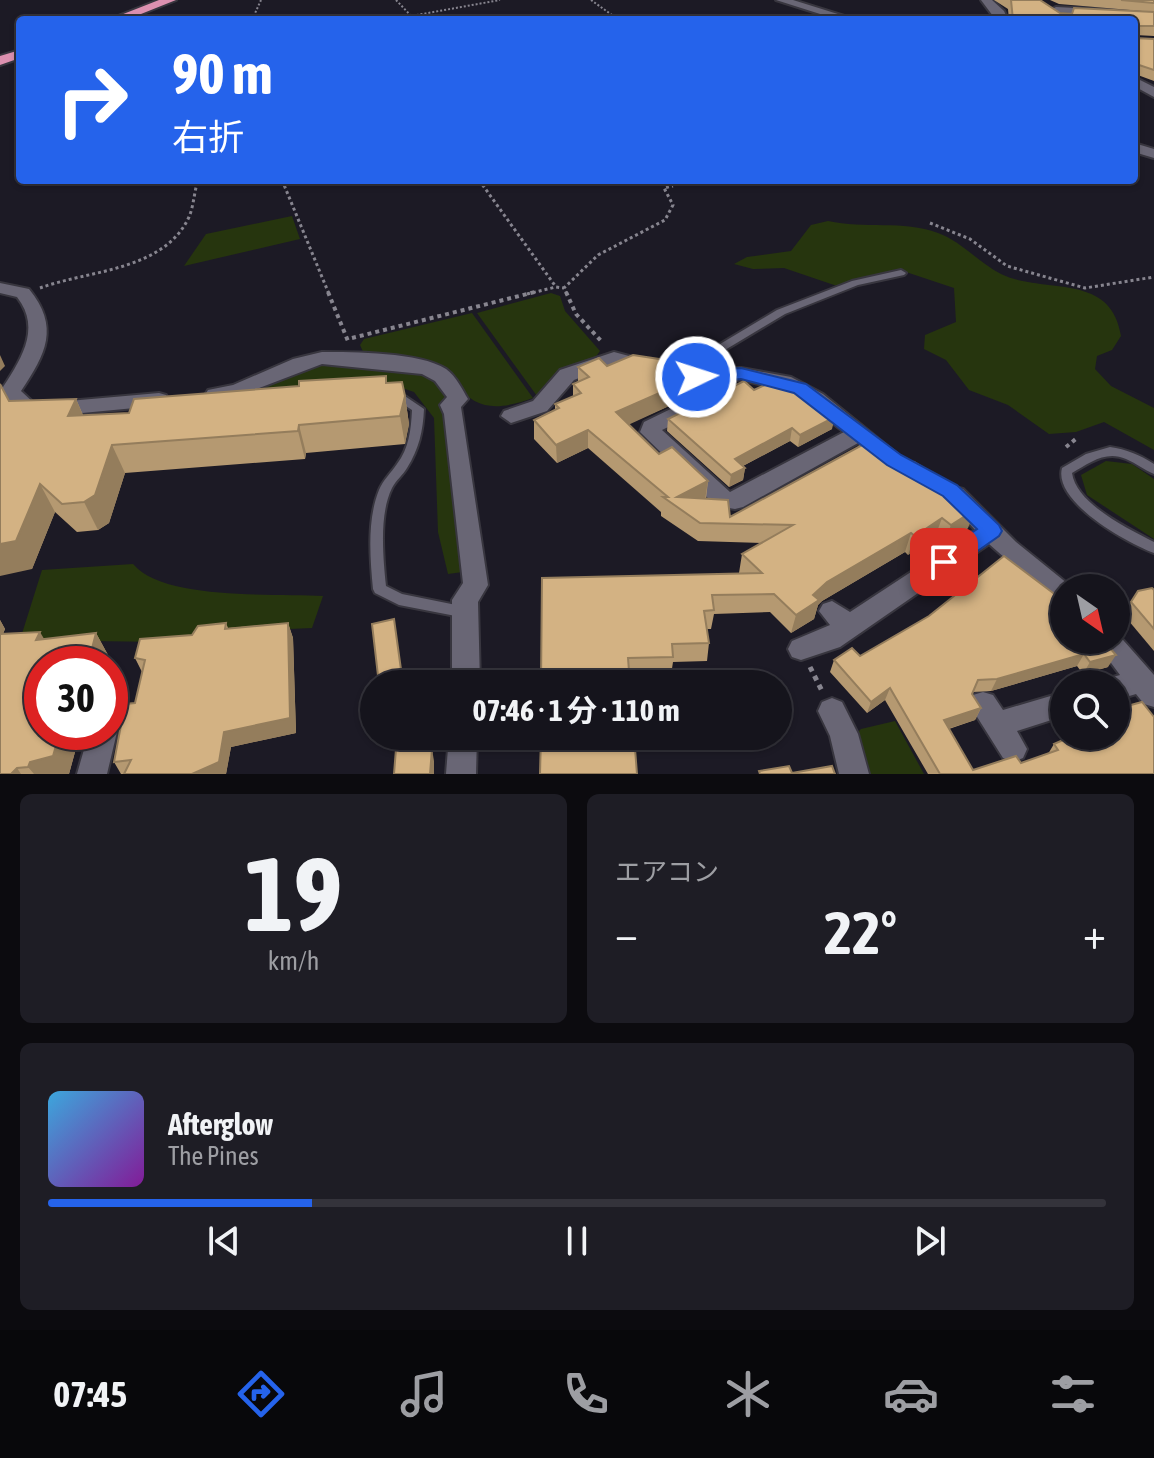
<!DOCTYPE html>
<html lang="ja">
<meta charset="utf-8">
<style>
:root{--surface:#15141c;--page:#1e1d25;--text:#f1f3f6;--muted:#9d9ea3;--line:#34333b;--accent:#2563eb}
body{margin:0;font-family:"Asap Condensed","Noto Sans JP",sans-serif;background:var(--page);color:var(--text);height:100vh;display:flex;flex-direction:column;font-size:30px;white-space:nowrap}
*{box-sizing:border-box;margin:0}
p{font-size:26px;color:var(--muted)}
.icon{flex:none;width:44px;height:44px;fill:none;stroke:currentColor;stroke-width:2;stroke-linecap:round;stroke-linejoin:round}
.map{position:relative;height:774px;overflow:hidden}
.panel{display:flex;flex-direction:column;gap:20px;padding:20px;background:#0c0b0f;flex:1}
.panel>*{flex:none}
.banner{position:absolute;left:16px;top:16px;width:1122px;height:168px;border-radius:8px;box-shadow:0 2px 6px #0004,0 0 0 2px var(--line);background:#2563eb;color:#fff;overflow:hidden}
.needle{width:52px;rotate:146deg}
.tools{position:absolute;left:1050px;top:574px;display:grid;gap:16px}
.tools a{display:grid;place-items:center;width:80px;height:80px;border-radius:50%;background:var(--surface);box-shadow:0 2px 6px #0004,0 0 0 2px var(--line);font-size:40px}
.speed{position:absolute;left:24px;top:646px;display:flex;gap:16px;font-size:40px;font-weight:700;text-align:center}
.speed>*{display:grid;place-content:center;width:104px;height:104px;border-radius:50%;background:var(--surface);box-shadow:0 2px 6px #0004,0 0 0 2px var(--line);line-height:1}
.speed .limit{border:12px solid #d22;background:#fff;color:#111}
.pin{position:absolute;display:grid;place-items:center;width:68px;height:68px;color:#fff;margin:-34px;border-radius:16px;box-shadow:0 4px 12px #0006}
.me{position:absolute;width:88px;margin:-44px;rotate:86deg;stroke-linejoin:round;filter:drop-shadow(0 0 6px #0008)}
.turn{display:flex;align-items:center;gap:28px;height:168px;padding:0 24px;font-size:36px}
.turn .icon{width:104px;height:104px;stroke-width:2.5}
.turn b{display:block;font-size:56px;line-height:68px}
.big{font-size:60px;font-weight:700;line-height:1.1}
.panel .card{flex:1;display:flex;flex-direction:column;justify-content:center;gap:12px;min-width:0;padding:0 28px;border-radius:12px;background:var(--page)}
.panel .dial{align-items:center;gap:0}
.dial b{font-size:104px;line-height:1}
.song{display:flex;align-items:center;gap:24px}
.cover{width:96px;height:96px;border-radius:12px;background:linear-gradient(135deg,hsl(200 70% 55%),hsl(290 70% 35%))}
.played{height:8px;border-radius:4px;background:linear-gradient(90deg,var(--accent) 25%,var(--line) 25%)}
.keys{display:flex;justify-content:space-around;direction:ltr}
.heat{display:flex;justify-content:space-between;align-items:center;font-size:44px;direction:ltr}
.panel .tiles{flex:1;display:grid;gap:20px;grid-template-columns:1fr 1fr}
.card:last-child{grid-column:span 2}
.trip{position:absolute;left:360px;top:670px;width:432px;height:80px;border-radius:40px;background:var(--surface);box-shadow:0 2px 6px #0004,0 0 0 2px var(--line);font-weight:700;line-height:80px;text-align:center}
.dock{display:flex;height:128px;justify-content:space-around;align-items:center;background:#08080b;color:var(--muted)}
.dock .icon{width:56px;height:56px}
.dock .selected{color:var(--accent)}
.dock b{font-size:36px;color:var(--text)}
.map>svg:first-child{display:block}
.green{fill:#26350e}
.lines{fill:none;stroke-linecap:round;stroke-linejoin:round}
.service-casing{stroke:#38363f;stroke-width:4}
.minor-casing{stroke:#38363f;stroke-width:4}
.tertiary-casing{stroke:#38363f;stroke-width:4}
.trunk-casing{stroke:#38363f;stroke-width:4}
.path-far3{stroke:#87858f;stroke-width:2;stroke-dasharray:2 2;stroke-linecap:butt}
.path-far2{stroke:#87858f;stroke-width:3;stroke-dasharray:3 3;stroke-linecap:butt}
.path-far1{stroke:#87858f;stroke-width:4;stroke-dasharray:4 4;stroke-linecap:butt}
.path{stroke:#87858f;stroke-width:5;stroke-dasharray:5 5;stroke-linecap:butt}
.service{fill:#696675;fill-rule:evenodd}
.minor{fill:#696675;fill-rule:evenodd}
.tertiary{fill:#696675;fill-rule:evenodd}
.trunk{fill:#dc90b0;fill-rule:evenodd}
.wall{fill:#b59971}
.shaded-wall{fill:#947d5c}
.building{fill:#d3b283;stroke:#947d5c;stroke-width:2}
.route{fill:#2563eb;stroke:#184099;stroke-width:2}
</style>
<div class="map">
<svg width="1154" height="774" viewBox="0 0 1154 774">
<rect width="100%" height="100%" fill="#1c1a25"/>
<!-- green -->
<g class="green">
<polygon points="292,216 300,239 184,266 206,234"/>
<path d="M 828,221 C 864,229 903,220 938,233 C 961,241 979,263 1001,274 C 1043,295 1111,271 1121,336 L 1112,350 L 1097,356 L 1095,369 L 1111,386 L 1154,408 L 1154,450 L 1104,422 L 1076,432 L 1049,434 L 1008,405 L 969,390 L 946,360 L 924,349 L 925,335 L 956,322 L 954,288 L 897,269 L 837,286 L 784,268 L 753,269 L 734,264 L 747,257 L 791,251 L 811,225 Z"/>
<polygon points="551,293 560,296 565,311 600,351 594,359 558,373 537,396 477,313"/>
<path d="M 472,313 L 533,398 C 502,409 476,413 456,383 L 365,356 L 360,345 L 364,339 Z"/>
<polygon points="315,363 438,377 453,399 470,571 448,574 438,532 434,418 414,392 396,386 240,396"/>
<polygon points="1106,461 1132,464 1154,479 1154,539 1087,495 1081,475"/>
<path d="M 133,564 C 164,601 275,593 323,596 L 312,628 L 199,633 L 163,642 L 20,640 L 42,570 Z"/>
<polygon points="895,721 924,774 867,774 853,737 861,729"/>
</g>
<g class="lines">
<!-- service casing -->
<g class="service-casing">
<g id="service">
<polygon points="901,270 906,273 904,275 858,285 785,314 700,365 701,377 700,379 696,381 691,377 689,364 690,362 777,310 852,281"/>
<path d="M 393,388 L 424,409 C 423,431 419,449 407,468 C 403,475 396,480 392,488 C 379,514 383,557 386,586 L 402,594 L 471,608 L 473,612 L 471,616 L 466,618 L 399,605 L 375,593 L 373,589 C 370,557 367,520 379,490 C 383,480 391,473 397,464 C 409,448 411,430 412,410 L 389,395 L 387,392 L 389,389 Z"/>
<path d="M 1110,447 C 1126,449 1140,455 1154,464 L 1154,474 C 1144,470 1136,463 1126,459 C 1106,450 1089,463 1072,473 C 1076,504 1129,529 1154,542 L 1154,553 C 1127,543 1053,502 1062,468 L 1086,454 Z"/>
</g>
</g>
<!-- minor casing -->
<g class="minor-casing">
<g id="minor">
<polygon points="981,0 992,0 1004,11 1008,20 996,20"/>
<polygon points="1056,7 1154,12 1154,18 1052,12 1050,10"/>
<polygon points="1134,77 1154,87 1154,97 1134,86"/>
<path d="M 0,283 L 29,289 C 60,327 46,354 21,391 L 35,404 L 159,393 L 166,395 L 169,400 L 166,405 L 30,418 L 23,416 L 0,392 C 19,362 43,330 17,297 L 0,293 Z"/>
<path d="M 322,352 C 353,352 420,352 446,369 C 456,376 462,389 468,399 L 461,407 L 488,585 L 478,602 L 480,684 L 452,684 L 452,600 L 463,583 L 444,414 L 440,405 L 447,397 L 435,381 L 422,374 L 322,364 L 228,400 L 215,402 L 205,395 L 208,390 L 233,385 L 293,359 Z"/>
<path d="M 614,352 L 678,369 L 741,368 L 791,377 L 823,394 L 901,457 L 898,462 C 882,467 870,453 858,443 L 743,507 L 735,509 L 716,506 L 640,432 L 644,422 L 681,404 L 685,381 L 615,364 L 574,380 L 547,411 L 511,423 L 501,416 L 504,411 L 533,401 L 560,370 ZM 741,380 C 791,390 805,401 844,432 L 730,492 L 662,430 L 697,413 L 705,381 Z"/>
<polygon points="955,487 963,489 1016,542 1073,588 1064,588 1064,605 1055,602 989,544 840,647 801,660 792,657 788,649 792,641 830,625 819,611 823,604 832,601 850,612 975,530 944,495 947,489"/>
<polygon points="1116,632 1154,675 1154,707 1144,704 1136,694 1116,700 1116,684 1104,684 1106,679 1120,675 1094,640 1116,640"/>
<polygon points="111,691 121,694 125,703 120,716 110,719"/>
<polygon points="983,692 993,695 1003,710 1064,692 1064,716 1017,731 1027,749 1023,758 1013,762 1003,758 969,704 973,695"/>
<polygon points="832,698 842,702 858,734 869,774 839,774 830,736 818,711 822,702"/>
<polygon points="110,722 117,732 107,774 77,774 89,732 110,732"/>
<polygon points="449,736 477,736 476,774 446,774"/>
</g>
</g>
<!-- tertiary casing -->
<g class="tertiary-casing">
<g id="tertiary">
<polygon points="776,0 793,0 857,20 839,20"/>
<polygon points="1134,143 1154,149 1154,158 1134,152"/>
</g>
</g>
<!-- trunk casing -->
<g class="trunk-casing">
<g id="trunk">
<polygon points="159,0 176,0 126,20 108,20"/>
<polygon points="20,50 20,58 0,65 0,56"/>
</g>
</g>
<!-- path-far3 -->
<g class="path-far3">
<polyline points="396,0 415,20"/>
<polyline points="591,0 619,20"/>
<polyline points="252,20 261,0"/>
<polyline points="389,20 500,0"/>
</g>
<!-- path-far2 -->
<g class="path-far2">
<polyline points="282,180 329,294"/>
<polyline points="479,180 556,287 564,288"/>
<polyline points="930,223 970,239 1007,266 1085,288 1154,277"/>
<path d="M 40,288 C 89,270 164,271 189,217 C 194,205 194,192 198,180"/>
<polyline points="527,294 556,287"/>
<polyline points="567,294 564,288 598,255 665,220 673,205 664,188 673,186"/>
</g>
<!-- path-far1 -->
<g class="path-far1">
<polyline points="328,292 348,341"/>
<polyline points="566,292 576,314 603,343"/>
<polyline points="352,338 535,292"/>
<polyline points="1066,447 1077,438"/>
</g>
<!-- path -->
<polyline class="path" points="810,667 822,691"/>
<!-- service -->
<use href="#service" class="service"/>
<!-- minor -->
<use href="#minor" class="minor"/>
<!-- tertiary -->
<use href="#tertiary" class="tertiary"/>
<!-- trunk -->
<use href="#trunk" class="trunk"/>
</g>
<!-- wall -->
<g class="wall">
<polygon points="994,0 1040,0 1060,13 1072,14 1154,12 1154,36 1135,35 1135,38 1154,39 1154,81 1135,74 1134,77 1134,20 1009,20 1008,9"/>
<polygon points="1050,0 1154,0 1154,12 1059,4"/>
<polygon points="607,366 678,402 628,424 659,454 708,481 706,499 730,517 875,438 968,528 944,544 935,537 908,555 905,552 822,601 818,605 814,619 791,633 770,612 714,614 711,629 707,629 709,643 707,661 673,662 671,675 630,677 541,684 739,573 742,554 762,543 698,541 661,516 661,512 588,448 557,463 534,439 534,420 555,410 555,404 573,397 573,384 578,382 578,367"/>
<polygon points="388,383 405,396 409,424 405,444 306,453 305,459 125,473 109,523 98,530 77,532 55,512 32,569 1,385 9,401 76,399 83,415 129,413"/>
<polygon points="754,390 832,429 798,447 790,441 743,466 745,468 743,480 729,487 667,431 668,419"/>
<polygon points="1154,590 1154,651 1123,614 1131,602"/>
<polygon points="1061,599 1108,667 1083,674 1077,666 991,691 973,692 972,694 981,708 975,720 949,729 973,770 1021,763 1048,754 1054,744 1154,774 928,774 885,700 867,713 830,672 834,660 860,656"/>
<polygon points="0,620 5,629 3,634 44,639 96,633 108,655 106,664 42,664 68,742 75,752 69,774 0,774"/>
<polygon points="226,623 228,628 288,623 293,638 296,733 231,747 226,774 121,774 114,762 135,703 142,672 135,658"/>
</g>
<!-- shaded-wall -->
<g class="shaded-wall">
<polygon points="0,355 5,366 0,371"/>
<polygon points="681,378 678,402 615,431 616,412"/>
<polygon points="405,396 409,424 405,444 400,416"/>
<polygon points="76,399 88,427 68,416"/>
<polygon points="835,417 832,429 798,447 800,435"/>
<polygon points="299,425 306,453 305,459 298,431"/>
<polygon points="792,428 790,441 733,471 735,459"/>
<polygon points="588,430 588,448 557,463 556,445"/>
<polygon points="112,445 125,473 109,523 98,530 84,502"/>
<polygon points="745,468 743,480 729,487 731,475"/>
<polygon points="708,481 705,500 677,497"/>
<polygon points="40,484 55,512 32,569 0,576 0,544"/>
<polygon points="976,509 968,528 944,544 951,525"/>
<polygon points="942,518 935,537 908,555 915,536"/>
<polygon points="911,533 905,552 822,601 818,605 814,619 791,633 796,615 813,595 827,582"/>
<polygon points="0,620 5,629 0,640"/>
<polygon points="288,623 293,638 296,733 231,747 226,774 192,774 224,732"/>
<polygon points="40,632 53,654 36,640"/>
<polygon points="96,633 108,655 106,664 88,664"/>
<polygon points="1084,654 1077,666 991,691 997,679"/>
<polygon points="1116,655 1108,667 1083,674 1090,662"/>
<polygon points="890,688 885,700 867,713 871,702"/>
<polygon points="981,708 975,720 938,732 944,720"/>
<polygon points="50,732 71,732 68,742 75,752 69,774 34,774 28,767 30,762"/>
<polygon points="432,749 434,761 434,774 430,774"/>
<polygon points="17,768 21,774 11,774"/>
</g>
<!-- building -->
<g class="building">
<polygon points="1011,0 1040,0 1060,13 1072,14 1074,8 1154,12 1154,26 1135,26 1135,38 1154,39 1154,70 1139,65 1134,72 1134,20 1013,20"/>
<polygon points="1121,0 1154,0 1154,3"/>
<polygon points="633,355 659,359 681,378 680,384 616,412 659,454 672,447 708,481 677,497 728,500 730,517 875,438 909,465 914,462 924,468 976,509 951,525 942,518 915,536 911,533 827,582 813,595 819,600 796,615 774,594 712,595 714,610 704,611 709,643 672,644 673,657 628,658 630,684 541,684 542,578 762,573 742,554 793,525 700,523 663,497 668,497 588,430 556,445 534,420 559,408 555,404 581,393 573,384 589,377 578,367 599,358 607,366"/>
<polygon points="386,376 386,383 402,382 405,396 400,416 299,425 298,431 112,445 95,495 84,502 62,504 40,484 16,541 0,544 0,384 9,401 76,399 68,416 129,413 134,399 299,386 299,381"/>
<polygon points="776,380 803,392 835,417 800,435 792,428 735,459 745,468 731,475 668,419 744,381 754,390"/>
<polygon points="1004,556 1061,599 1064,598 1064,640 1103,640 1116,655 1090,662 1084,654 997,679 978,680 972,694 981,708 944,720 973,770 1016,756 1021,763 1058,750 1054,744 1072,736 1116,736 1116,709 1142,702 1154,717 1154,774 940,774 890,688 871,702 834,660 852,648 860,656 929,616"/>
<polygon points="1152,588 1154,590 1154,629 1131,602 1138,591"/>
<polygon points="394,619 403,684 379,684 372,624"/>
<polygon points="226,623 225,629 288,623 290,718 224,732 219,762 192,774 124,774 131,760 114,762 125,704 135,703 145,660 135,658 140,639 192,635 198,626"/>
<polygon points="40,632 36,640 96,633 88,664 42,664 42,732 60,732 53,756 30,762 28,767 17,768 11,774 0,774 0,634"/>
<polygon points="541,736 634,736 637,774 540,774"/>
<polygon points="396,749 432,749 430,774 394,774"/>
<polygon points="789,766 792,773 832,766 835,774 760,774 759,771"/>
</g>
<!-- route -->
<polygon class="route" points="741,368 806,384 901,455 957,485 999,525 1002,531 999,536 952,569 937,569 933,562 937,556 977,529 943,496 887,465 794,393 741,379 696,383 687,377 696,371"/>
</svg>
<div class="tools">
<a><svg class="needle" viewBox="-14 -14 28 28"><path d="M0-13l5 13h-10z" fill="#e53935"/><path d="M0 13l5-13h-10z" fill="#9d9ea3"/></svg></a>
<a><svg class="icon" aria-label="search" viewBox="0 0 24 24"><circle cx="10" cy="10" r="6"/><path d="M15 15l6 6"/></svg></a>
</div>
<div class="speed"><div class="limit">30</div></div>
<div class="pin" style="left:944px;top:562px;background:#d93025"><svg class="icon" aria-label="arrive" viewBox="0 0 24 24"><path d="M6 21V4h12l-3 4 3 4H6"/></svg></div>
<svg class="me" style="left:696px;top:377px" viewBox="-20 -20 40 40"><circle r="17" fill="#2563eb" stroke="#fff" stroke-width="3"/><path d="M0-11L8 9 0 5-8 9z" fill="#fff"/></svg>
<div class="trip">07:46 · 1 分 · 110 m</div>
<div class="banner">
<div class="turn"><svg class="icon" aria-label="right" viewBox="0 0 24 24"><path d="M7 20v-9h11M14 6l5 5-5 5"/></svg><div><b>90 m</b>右折</div></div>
</div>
</div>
<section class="panel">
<div class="tiles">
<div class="card dial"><b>19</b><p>km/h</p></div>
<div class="card"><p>エアコン</p>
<div class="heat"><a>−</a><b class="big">22°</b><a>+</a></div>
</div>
<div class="card">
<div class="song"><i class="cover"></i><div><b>Afterglow</b><p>The Pines</p></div></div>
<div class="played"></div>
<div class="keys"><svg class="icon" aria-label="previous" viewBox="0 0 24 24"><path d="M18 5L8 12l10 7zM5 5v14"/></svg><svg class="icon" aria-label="pause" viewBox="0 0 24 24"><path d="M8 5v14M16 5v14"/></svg><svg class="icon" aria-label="next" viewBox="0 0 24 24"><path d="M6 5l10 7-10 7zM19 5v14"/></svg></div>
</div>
</div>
</section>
<nav class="dock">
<b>07:45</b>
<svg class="icon selected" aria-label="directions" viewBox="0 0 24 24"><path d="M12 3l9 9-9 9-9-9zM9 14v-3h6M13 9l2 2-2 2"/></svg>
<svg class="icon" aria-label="music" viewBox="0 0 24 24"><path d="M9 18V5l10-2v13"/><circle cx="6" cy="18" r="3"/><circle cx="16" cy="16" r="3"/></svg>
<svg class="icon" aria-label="phone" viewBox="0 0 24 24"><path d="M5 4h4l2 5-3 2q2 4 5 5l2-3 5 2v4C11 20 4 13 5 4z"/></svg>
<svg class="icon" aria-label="climate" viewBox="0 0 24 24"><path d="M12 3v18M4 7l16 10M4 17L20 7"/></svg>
<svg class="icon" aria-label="car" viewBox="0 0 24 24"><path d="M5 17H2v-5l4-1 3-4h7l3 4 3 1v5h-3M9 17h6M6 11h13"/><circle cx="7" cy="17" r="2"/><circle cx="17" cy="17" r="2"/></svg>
<svg class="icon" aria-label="filters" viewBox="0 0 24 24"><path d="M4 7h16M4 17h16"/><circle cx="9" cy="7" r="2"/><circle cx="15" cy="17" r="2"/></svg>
</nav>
